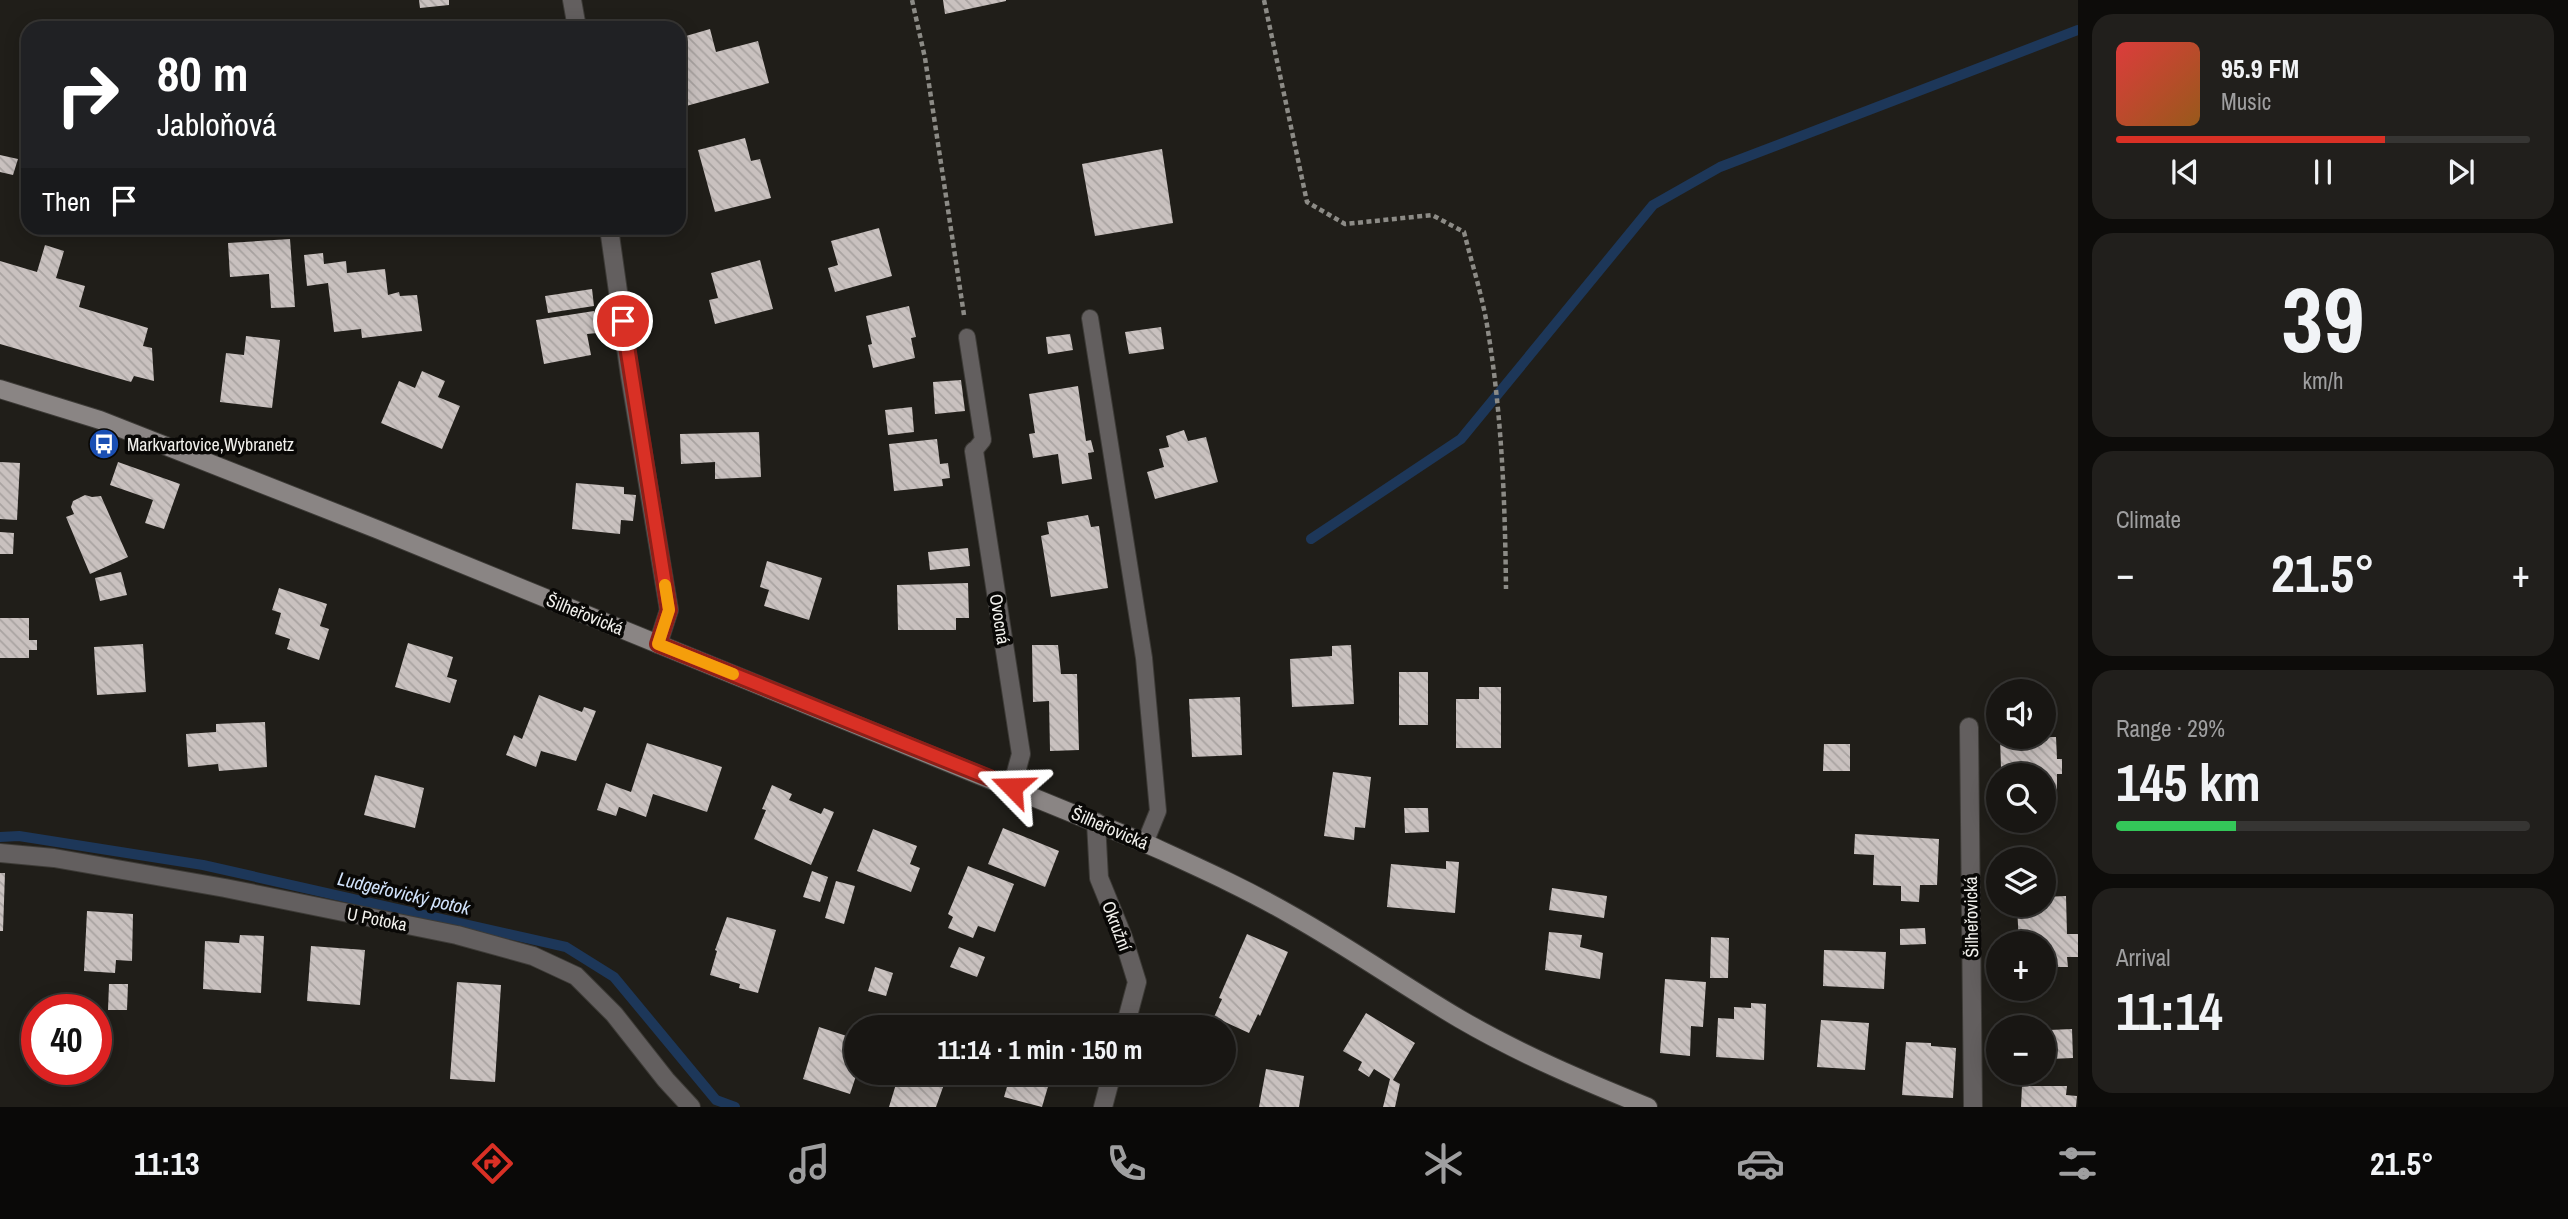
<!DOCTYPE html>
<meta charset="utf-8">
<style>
:root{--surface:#181613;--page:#211f1c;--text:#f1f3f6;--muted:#9f9fa0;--line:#363533;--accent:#d93025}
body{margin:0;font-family:"Archivo Narrow",sans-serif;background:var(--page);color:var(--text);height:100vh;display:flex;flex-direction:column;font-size:26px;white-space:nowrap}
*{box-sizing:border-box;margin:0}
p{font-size:23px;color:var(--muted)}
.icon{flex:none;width:38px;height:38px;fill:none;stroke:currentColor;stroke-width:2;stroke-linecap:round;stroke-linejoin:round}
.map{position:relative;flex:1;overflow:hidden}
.drawer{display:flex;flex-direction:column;gap:14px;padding:14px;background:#0d0c0a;width:490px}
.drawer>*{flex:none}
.banner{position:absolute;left:21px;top:21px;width:665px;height:214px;border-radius:21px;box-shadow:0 4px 18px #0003,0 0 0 2px var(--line);background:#202124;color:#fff;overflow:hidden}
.controls{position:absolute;left:1986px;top:679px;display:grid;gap:14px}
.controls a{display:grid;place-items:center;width:70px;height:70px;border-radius:50%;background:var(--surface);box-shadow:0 4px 18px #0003,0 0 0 2px var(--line);font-size:35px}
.speed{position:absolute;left:21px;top:994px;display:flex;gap:14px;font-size:35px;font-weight:700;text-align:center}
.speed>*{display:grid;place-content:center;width:91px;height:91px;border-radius:50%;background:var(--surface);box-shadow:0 4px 18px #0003,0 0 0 2px var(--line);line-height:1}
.speed .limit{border:10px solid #d22;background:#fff;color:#111}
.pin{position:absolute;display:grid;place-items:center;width:60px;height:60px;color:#fff;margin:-30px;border:4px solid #fff;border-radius:50%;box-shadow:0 2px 7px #0007}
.me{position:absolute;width:77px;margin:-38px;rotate:292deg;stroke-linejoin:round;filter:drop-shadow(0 0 5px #0008)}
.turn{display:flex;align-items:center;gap:24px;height:147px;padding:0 21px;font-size:32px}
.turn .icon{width:91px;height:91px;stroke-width:2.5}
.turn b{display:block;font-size:49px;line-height:60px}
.then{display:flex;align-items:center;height:66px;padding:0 21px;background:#0003;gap:14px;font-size:26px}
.big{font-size:52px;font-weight:700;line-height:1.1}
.drawer .widget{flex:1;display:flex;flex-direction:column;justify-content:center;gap:10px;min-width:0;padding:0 24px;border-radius:21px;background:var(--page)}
.drawer .dial{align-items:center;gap:0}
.dial b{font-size:91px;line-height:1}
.song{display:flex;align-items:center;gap:21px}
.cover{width:84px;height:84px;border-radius:10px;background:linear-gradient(135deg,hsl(0 70% 55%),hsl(30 70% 35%))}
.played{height:7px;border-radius:4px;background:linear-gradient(90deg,var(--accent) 65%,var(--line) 65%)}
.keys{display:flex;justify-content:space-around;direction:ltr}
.heat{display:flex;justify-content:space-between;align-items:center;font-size:38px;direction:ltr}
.charge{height:10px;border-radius:5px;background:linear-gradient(90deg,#34c759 29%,var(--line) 0)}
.trip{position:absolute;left:844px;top:1015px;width:392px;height:70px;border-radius:35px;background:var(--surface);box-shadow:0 4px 18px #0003,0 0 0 2px var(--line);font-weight:700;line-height:70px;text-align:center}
.tabs{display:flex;height:112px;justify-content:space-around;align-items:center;background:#0a0908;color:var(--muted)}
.tabs .icon{width:49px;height:49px}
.tabs .selected{color:var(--accent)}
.tabs b{font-size:32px;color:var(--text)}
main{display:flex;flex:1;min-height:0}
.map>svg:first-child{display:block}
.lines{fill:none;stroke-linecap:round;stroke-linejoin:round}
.stream{stroke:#1d3759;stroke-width:10}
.building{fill:url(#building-back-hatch)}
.lane-casing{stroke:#3d3b37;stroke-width:18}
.street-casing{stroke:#3d3b37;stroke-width:20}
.secondary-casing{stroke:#3d3b37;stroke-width:20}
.path{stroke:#8c8b86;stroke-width:4.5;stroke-dasharray:5 3.5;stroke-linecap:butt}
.lane{stroke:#635f5f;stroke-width:16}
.street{stroke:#635f5f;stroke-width:18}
.secondary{stroke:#8a8584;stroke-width:18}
.route-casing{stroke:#8d1f18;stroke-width:18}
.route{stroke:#d93025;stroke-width:12}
.slow{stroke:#f59e0b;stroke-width:12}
.labels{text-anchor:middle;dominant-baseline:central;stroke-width:7;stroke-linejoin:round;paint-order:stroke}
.poi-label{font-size:18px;fill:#f1f0ec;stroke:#090806;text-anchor:start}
.street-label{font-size:18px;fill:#f1f0ec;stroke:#090806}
.water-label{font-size:19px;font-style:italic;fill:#d1e3fc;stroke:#090806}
</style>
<main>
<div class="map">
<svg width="2078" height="1107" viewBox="0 0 2078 1107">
<defs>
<pattern id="building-back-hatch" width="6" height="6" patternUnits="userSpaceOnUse" patternTransform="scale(1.75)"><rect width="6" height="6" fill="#c9c1bf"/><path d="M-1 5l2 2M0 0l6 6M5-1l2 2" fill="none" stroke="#a9a3a1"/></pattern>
</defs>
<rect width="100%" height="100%" fill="#201e19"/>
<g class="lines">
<!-- stream -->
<g class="stream">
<polyline points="1311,539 1461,439 1653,205 1720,167 2078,30"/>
<polyline points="0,837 19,836 203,865 566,947 614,977 716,1100 735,1107"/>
</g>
</g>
<!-- building -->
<g class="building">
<polygon points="419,0 449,0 449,5 420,8"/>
<polygon points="943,0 1006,0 1006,1 945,14"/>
<polygon points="710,29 716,52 758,41 769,83 679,108 679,38"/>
<polygon points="745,138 751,161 760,159 771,198 715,212 698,150"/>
<polygon points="1162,149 1173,223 1095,236 1082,164"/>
<polygon points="0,155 18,159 13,175 0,172"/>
<polygon points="879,228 892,276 835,292 828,268 838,265 831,241"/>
<polygon points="290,239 295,307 271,308 269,274 230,277 228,243"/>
<polygon points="45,245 64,251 56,278 85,286 79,307 148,328 143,346 152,348 154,381 134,376 131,382 0,344 0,261 37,272"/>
<polygon points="323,253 324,264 346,261 347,273 385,269 388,295 399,292 400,296 417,295 422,331 362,338 361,329 334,332 328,283 307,286 304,255"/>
<polygon points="760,260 773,309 715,324 709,300 718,298 711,273"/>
<polygon points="592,289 594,306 548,313 545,296"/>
<polygon points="909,306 916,337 911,338 915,358 873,368 868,345 872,344 866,316"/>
<polygon points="594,311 597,333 587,334 591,355 544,364 536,320"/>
<polygon points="1161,327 1164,349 1129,354 1125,332"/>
<polygon points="1070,334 1073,350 1048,354 1046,337"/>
<polygon points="246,336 280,340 272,408 220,402 226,353 244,355"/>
<polygon points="422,371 445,381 438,397 460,406 442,449 381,423 399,381 415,388"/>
<polygon points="961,380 965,411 935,414 933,382"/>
<polygon points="1078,386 1086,441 1091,440 1094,452 1088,453 1092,479 1062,484 1058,454 1033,458 1029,434 1035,433 1029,394"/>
<polygon points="912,407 914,432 888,435 885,410"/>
<polygon points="1184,430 1188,441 1206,437 1218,482 1155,499 1147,472 1164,467 1159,449 1169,447 1166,436"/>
<polygon points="759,432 761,477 715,479 715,462 681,464 680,434"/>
<polygon points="937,439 940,464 948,463 950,478 942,479 943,486 894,491 889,444"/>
<polygon points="0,462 20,463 17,520 0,519"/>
<polygon points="118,462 180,484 164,529 145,523 153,500 110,485"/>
<polygon points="576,483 624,487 624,494 636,495 633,521 621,520 620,534 572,529"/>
<polygon points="85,495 92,497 101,496 128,557 90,574 66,517 74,514 71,507 73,501"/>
<polygon points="1088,515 1091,527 1099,526 1108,588 1051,597 1041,536 1049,534 1047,522"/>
<polygon points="0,532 14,533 13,554 0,554"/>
<polygon points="968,548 970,566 930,570 928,552"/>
<polygon points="767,561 822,578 809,620 764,606 769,590 760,587"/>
<polygon points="121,572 127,595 100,601 95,578"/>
<polygon points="968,583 969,618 956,618 956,630 898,630 897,585"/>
<polygon points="279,588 327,604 320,626 329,629 319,660 287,649 290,639 275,634 281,613 272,610"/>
<polygon points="0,618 29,618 29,640 37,640 37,650 29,650 29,658 0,658"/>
<polygon points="408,643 453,657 447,677 457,680 450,703 395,687"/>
<polygon points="143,644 146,692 97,695 94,647"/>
<polygon points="1032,645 1058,645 1061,674 1077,674 1079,750 1050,751 1049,701 1033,702"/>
<polygon points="1351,645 1354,704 1292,707 1290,659 1332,656 1332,646"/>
<rect x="1399" y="672" width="29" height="53"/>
<polygon points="1479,687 1501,687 1501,748 1456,748 1456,699 1479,699"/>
<polygon points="539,695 582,712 584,707 596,711 576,761 541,751 536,767 506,755 514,735 522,739"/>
<polygon points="1240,697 1242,755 1192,757 1189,699"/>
<polygon points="265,722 267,767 219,771 218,764 188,767 186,734 216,732 216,724"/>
<polygon points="2056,737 2057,759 2062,759 2062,774 2057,774 2057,792 2044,792 2044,775 2018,775 2018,767 2001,768 2000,738"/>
<polygon points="647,743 722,767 707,812 653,794 646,817 619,807 616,816 597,810 606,783 631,792"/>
<polygon points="1824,744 1850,744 1850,771 1823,771"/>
<polygon points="1333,772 1371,777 1365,828 1355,827 1354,840 1324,836"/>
<polygon points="375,775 424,788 415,828 364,815"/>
<polygon points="772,785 792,794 789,800 821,814 824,808 834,812 811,865 754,839 766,810 762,809"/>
<polygon points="1404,808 1428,808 1429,832 1405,833"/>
<polygon points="1003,828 1059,851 1045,887 988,864"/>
<polygon points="873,829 917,846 910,864 920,868 911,892 857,871"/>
<polygon points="1855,834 1939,839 1937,885 1920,885 1919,902 1901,901 1901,886 1873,885 1874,855 1854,854"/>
<polygon points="1446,861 1459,862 1455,913 1387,907 1391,864 1446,869"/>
<polygon points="968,866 1014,884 995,932 978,926 973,938 948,928 953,917 948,914"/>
<polygon points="812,871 828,877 820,902 803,897"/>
<polygon points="0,873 5,873 3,931 0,931"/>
<polygon points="836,881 855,886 844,924 825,918"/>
<polygon points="1552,888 1607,896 1604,918 1549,910"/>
<polygon points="2066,896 2067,934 2078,934 2078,957 2067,957 2068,967 2044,967 2044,943 2019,943 2017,907 2042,907 2044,897"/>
<polygon points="87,911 133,914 132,961 116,960 115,973 84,971"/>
<polygon points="727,917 776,930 758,993 739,988 740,984 710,975 717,951 715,950"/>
<polygon points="1925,928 1926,944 1900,945 1900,929"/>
<polygon points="1549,932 1582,935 1580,947 1603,953 1600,979 1545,970"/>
<polygon points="1247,934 1288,952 1260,1016 1258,1014 1249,1033 1214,1017 1222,999 1219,998"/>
<polygon points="240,935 264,936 261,993 203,989 205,941 239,943"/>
<polygon points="1711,937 1729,938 1728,978 1710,978"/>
<polygon points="311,946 365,950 360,1005 307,1001"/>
<polygon points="959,947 985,957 977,977 950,967"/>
<polygon points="1824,950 1886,952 1884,989 1823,986"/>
<polygon points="875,967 893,973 886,996 868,991"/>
<polygon points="1665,979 1706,982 1703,1027 1691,1026 1690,1056 1660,1053"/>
<polygon points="457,982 501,985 495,1082 450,1079"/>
<polygon points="109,984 128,984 127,1010 108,1010"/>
<polygon points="1751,1003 1766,1004 1764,1060 1716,1057 1718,1018 1734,1019 1734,1007 1751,1008"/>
<polygon points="1366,1013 1415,1043 1393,1080 1400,1084 1395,1107 1383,1107 1390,1079 1374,1069 1369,1077 1358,1070 1362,1062 1343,1051"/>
<polygon points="917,1019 943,1027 915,1027"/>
<polygon points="1821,1020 1869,1023 1865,1070 1817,1067"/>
<polygon points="819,1027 856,1039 857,1073 850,1094 803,1079"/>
<polygon points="2072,1029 2073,1058 2050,1059 2049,1030"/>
<polygon points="1906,1042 1931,1043 1931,1046 1956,1048 1953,1098 1902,1095"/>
<polygon points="1266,1069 1304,1076 1299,1107 1259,1107"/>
<polygon points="893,1073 948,1073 936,1107 889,1107 896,1084 890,1083"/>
<polygon points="1011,1073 1052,1073 1042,1107 1004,1097"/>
<polygon points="2022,1086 2067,1086 2066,1095 2077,1096 2076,1107 2021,1107"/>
</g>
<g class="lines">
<!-- lane casing -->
<g class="lane-casing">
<g id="lane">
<polyline points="1090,318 1144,658 1158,811 1145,843"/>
<polyline points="967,337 983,440 974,451"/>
</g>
</g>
<!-- street casing -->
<g class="street-casing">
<g id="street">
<polyline points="572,0 577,28"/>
<polyline points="609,228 630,376 669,610 658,644"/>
<polyline points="974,451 1021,754 1012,787"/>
<polyline points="1969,727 1973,1107"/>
<polyline points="1096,822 1099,878 1123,937 1137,982 1125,1027"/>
<polyline points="0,853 54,858 225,888 457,935 533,956 576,976 614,1014 666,1080 691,1107"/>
<polyline points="1103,1107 1112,1073"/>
</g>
</g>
<!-- secondary casing -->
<g class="secondary-casing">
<path id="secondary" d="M 0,389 L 100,420 L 379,530 L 1145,843 C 1195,866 1245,888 1293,916 C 1350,948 1404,986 1460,1019 C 1520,1054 1584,1081 1648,1107"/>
</g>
<!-- path -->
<g class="path">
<polyline points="912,0 925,58 964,315"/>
<path d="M 1264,0 L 1307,202 L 1345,224 L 1432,215 L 1464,232 C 1472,264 1483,298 1488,331 C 1502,417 1505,502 1506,589"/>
</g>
<!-- lane -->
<use href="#lane" class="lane"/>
<!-- street -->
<use href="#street" class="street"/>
<!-- secondary -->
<use href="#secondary" class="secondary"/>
</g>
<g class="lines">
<!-- route casing -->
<g class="route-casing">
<polyline id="route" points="623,321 669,610 658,644 1012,787"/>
</g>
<!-- route -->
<use href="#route" class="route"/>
<!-- slow -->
<polyline class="slow" points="665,585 669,610 658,644 733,674"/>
</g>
<!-- icons -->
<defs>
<g id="bus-disc" transform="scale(1.575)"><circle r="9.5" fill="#1a4fb4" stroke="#090806"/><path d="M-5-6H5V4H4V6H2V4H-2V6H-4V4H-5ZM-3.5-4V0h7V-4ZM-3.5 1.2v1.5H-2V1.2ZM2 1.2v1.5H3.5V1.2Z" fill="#fff"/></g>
</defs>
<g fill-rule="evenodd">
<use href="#bus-disc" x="104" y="444"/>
</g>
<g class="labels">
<!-- poi labels -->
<g class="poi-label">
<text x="127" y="444">Markvartovice,Wybranetz</text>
</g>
<!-- street labels -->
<g class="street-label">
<text transform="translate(585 614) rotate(22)">Šilheřovická</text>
<text transform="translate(1000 619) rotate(81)">Ovocná</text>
<text transform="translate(1110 828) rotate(23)">Šilheřovická</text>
<text transform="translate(1971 917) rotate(-91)">Šilheřovická</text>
<text transform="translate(377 919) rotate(11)">U Potoka</text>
<text transform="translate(1117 926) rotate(69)">Okružní</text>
</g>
<!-- water labels -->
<g class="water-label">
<text transform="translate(404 893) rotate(13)">Ludgeřovický potok</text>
</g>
</g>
</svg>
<div class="controls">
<a><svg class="icon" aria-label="sound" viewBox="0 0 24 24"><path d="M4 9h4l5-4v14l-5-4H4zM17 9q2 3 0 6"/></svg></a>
<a><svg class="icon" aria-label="search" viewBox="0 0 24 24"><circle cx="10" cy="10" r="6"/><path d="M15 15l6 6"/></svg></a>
<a><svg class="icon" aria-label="layers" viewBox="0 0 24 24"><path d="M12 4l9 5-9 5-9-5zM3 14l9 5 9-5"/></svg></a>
<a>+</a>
<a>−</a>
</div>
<div class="speed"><div class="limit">40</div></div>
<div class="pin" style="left:623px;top:321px;background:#d93025"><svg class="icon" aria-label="arrive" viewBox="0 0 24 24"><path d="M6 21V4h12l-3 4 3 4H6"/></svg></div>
<svg class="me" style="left:1012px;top:787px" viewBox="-20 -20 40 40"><path d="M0-17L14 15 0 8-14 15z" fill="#d93025" stroke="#fff" stroke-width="4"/></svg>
<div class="trip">11:14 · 1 min · 150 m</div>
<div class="banner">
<div class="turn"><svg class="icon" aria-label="right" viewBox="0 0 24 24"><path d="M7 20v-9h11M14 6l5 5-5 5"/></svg><div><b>80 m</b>Jabloňová</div></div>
<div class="then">Then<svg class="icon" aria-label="arrive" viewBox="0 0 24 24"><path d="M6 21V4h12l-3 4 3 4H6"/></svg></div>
</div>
</div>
<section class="drawer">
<div class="widget">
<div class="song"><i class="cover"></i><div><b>95.9 FM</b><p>Music</p></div></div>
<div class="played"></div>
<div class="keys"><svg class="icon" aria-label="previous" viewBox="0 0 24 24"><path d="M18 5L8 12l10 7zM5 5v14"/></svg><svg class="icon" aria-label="pause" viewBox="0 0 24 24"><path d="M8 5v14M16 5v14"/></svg><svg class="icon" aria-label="next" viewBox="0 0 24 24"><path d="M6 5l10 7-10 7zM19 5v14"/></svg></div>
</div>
<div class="widget dial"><b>39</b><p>km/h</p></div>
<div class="widget"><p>Climate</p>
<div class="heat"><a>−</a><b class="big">21.5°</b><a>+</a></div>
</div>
<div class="widget"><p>Range · 29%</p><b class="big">145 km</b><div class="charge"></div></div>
<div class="widget"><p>Arrival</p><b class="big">11:14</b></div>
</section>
</main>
<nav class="tabs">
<b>11:13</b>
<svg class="icon selected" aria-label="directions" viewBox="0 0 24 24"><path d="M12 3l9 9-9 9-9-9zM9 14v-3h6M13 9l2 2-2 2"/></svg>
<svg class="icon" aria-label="music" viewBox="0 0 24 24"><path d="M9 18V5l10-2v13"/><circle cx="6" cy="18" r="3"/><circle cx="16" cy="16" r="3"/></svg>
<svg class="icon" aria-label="phone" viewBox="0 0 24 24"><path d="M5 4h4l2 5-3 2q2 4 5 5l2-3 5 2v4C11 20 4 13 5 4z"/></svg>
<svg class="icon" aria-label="climate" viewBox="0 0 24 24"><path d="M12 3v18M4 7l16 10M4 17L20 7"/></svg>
<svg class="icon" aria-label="car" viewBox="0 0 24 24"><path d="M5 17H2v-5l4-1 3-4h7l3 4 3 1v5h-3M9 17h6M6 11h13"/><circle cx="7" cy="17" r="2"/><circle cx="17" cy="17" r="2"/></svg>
<svg class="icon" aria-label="filters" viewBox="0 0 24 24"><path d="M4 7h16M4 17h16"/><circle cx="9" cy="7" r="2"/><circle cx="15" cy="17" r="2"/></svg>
<b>21.5°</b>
</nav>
